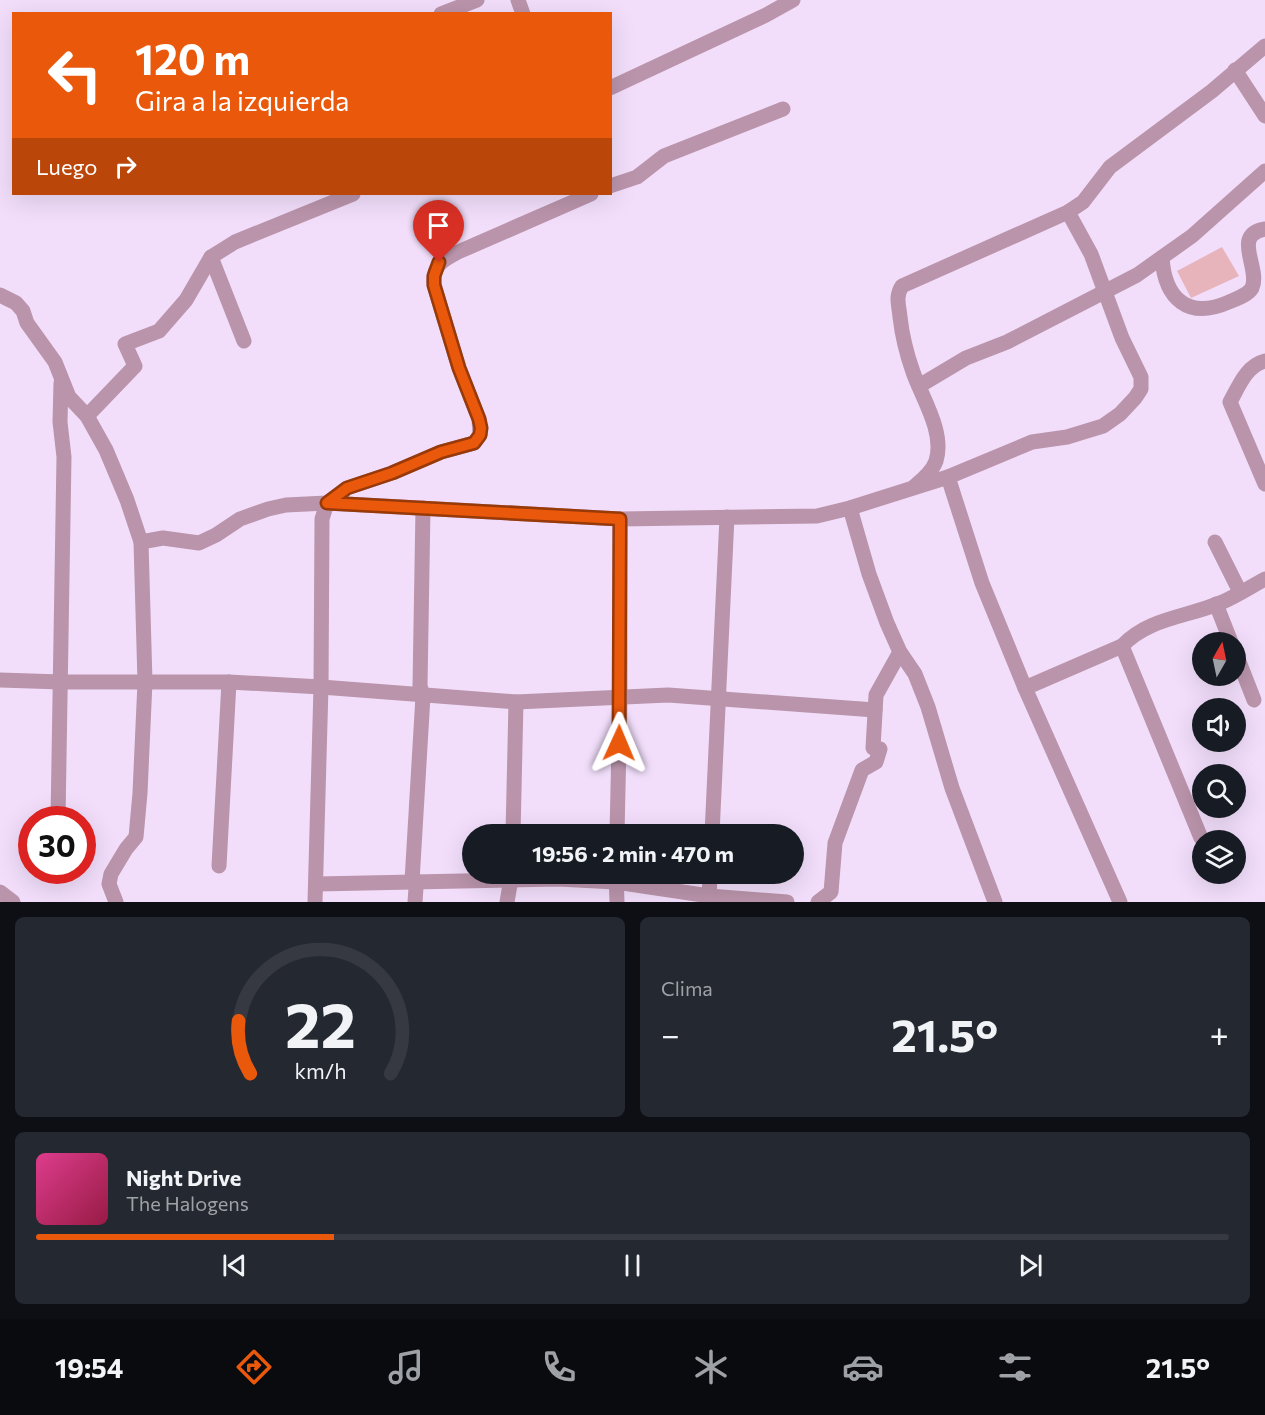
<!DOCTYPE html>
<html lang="es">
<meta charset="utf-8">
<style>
:root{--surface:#171b24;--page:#242831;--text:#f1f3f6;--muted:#9ea1a6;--line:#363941;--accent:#ea580c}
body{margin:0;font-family:Commissioner,sans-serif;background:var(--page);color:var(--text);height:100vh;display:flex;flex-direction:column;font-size:22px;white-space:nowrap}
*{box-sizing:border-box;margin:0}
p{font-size:20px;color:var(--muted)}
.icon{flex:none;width:33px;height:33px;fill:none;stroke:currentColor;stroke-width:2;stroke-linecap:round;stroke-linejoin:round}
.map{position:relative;height:902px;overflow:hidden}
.drawer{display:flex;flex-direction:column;gap:15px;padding:15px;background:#0d0f14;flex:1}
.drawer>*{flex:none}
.guide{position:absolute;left:12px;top:12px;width:600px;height:183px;border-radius:0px;box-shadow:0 6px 24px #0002;background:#ea580c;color:#fff;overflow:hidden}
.needle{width:39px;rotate:9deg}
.buttons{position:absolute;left:1192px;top:632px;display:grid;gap:12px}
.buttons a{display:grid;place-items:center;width:54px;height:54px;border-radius:50%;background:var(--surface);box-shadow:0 6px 24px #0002;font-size:30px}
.speed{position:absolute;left:18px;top:806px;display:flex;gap:12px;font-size:30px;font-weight:700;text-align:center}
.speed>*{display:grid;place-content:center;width:78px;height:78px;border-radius:50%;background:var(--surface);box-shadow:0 6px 24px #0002;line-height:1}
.speed .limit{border:9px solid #d22;background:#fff;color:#111}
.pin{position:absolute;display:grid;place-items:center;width:51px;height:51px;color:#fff;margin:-62px -26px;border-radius:50% 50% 50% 0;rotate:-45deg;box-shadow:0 0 6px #0007}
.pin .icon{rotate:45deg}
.me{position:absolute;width:66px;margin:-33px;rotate:1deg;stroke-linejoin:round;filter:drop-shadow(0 0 4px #0008)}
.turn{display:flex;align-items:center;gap:21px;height:126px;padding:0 24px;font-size:27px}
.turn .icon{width:78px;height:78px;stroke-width:2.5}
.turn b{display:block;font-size:42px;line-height:51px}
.then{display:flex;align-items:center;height:57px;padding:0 24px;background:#0003;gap:12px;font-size:22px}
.big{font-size:45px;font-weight:700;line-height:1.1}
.drawer .card{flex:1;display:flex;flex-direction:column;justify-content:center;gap:9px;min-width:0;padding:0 21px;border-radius:9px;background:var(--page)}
.drawer .dial{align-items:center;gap:0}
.dial svg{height:156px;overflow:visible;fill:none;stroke:var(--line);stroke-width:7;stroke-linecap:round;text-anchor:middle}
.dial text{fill:var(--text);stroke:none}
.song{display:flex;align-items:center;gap:18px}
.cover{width:72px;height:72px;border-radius:9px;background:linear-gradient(135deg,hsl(330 70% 55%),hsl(340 70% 35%))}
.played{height:6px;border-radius:3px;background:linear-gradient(90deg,var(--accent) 25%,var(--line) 25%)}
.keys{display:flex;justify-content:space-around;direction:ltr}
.heat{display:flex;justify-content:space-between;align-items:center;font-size:33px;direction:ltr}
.drawer .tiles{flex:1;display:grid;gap:15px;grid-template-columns:1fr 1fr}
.card:last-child{grid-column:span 2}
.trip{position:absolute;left:462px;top:824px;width:342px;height:60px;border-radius:30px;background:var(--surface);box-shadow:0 6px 24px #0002;font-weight:700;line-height:60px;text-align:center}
.tabs{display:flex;height:96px;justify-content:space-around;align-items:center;background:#090b0e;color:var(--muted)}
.tabs .icon{width:42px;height:42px}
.tabs .active{color:var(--accent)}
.tabs b{font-size:27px;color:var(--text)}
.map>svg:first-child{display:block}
.green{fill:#e8b4bc}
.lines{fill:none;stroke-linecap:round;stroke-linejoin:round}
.minor{stroke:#ba94ab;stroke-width:15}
.route-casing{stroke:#983908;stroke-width:15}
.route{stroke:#ea580c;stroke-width:10}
</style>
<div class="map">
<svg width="1265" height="902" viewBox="0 0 1265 902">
<rect width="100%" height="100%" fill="#f2defb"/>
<!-- green -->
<polygon class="green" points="1222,247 1239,276 1191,298 1177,271"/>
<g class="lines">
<!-- minor -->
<g class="minor">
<polyline points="518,0 523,14"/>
<polyline points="441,14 477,0"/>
<polyline points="1235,70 1265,116"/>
<polyline points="610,88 766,15 793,0"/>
<polyline points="610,186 637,177 664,156 783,109"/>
<polyline points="211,257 244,341"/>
<path d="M 1162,258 C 1165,299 1188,320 1229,302 C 1236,299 1248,295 1252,288 C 1261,268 1231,235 1265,229"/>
<polyline points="0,295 16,303 23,311 27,323 55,362 69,397 87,416 106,450 127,500 141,542 145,682 140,793 136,837 126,849 111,874 109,884 116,902"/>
<path d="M 1265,361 C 1246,366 1239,386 1230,402 L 1265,484"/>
<polyline points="919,386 966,358 1007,342 1137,275 1192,236 1265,171"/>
<polyline points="87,416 135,366 125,344 159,331 186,300 211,257 235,242 353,194"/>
<polyline points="948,477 982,583 1025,688 1120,902"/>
<path d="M 915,486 C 923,479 932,472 936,461 C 945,432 922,398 913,372 C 907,355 902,335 900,317 C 899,305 895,297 902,286 L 1068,212 L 1083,202 L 1110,167 L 1212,91 L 1265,46"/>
<polyline points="850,508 869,574 887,623 900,652 915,674 928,707 952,788 995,902"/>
<polyline points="141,542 163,538 199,543 216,535 240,519 268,509 286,505 327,503 620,519 817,516 850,508 948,477 1032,442 1067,437 1103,426 1120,414 1135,398 1141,389 1141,377 1122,338 1091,254 1068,212"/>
<polyline points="1215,542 1240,592"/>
<polyline points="1216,604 1231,642"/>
<polyline points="1122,646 1201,838"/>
<polyline points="1236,654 1254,700"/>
<polyline points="0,680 61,682 229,682 321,687 516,702 668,695 875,710"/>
<path d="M 1025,688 L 1122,646 C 1148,618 1187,617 1220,603 C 1235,597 1250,587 1265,579"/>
<polyline points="58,819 64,457 60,422 61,383"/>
<polyline points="513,834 516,702"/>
<polyline points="617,834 620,698 620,519"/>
<polyline points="712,834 727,517"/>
<polyline points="219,866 229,682"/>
<polyline points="616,873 617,902"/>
<polyline points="317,884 558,879 616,882 709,896 787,902"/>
<polyline points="0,892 13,902"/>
<path d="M 315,902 L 321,687 L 322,519 L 327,503 L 347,488 L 392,473 L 441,452 L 474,443 L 480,435 L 479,419 L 459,368 L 434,285 C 432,265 443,260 458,252 L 591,194"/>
<polyline points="415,902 416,888 412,881 423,696 420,686 423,508"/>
<polyline points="507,902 512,873"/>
<polyline points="709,902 710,873"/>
<polyline points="818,902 831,892 835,843 862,770 876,762 880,749 873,748 876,695 900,652"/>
</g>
</g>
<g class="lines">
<!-- route casing -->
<g class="route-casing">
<polyline id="route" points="439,262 434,276 434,285 459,368 479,419 481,428 480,435 474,443 441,452 392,473 347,488 327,503 620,519 619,743"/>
</g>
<!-- route -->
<use href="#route" class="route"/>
</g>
</svg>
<div class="buttons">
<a><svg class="needle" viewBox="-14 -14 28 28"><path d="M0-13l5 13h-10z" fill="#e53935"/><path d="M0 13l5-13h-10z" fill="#9ea1a6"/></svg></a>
<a><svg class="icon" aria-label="sound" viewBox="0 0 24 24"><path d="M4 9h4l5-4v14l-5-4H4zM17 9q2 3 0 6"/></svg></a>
<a><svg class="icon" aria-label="search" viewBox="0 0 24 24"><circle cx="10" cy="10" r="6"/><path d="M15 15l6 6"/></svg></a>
<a><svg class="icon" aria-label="layers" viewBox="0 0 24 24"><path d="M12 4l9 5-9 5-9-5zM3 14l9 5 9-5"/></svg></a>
</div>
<div class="speed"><div class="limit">30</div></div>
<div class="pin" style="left:439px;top:262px;background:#d93025"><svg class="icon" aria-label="arrive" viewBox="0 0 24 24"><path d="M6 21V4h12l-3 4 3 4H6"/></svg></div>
<svg class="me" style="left:619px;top:743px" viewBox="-20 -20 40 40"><path d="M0-17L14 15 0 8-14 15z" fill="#ea580c" stroke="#fff" stroke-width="4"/></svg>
<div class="trip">19:56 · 2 min · 470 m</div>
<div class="guide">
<div class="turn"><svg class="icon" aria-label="left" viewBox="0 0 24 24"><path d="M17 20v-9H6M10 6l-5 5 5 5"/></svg><div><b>120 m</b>Gira a la izquierda</div></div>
<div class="then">Luego<svg class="icon" aria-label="right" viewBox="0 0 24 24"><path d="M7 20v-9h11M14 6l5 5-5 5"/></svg></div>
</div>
</div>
<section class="drawer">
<div class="tiles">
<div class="card dial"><svg viewBox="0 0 100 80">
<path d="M14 69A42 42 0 1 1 86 69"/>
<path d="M14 69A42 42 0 0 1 8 42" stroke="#ea580c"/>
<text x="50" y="56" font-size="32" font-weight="700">22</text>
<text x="50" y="72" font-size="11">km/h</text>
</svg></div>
<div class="card"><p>Clima</p>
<div class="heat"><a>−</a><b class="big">21.5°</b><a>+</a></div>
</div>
<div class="card">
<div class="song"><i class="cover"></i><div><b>Night Drive</b><p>The Halogens</p></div></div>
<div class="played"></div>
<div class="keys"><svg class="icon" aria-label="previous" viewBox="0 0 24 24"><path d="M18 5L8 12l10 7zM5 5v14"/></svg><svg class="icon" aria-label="pause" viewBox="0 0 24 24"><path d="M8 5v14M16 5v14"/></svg><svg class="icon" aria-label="next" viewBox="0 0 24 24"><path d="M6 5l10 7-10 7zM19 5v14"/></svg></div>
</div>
</div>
</section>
<nav class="tabs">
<b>19:54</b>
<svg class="icon active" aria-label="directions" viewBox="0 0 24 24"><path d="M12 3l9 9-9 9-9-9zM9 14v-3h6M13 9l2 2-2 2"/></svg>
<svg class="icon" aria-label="music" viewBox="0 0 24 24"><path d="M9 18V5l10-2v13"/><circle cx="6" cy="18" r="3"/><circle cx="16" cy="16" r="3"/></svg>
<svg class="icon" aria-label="phone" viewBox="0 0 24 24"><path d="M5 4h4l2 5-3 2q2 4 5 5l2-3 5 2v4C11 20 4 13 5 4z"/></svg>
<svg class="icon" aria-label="climate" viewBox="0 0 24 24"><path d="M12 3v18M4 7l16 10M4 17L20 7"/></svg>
<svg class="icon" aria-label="car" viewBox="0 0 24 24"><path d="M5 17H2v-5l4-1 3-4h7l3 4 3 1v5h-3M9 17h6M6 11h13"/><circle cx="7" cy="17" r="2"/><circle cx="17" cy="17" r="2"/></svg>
<svg class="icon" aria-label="filters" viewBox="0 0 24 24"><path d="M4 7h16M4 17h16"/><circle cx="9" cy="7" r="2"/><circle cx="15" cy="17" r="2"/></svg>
<b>21.5°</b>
</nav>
